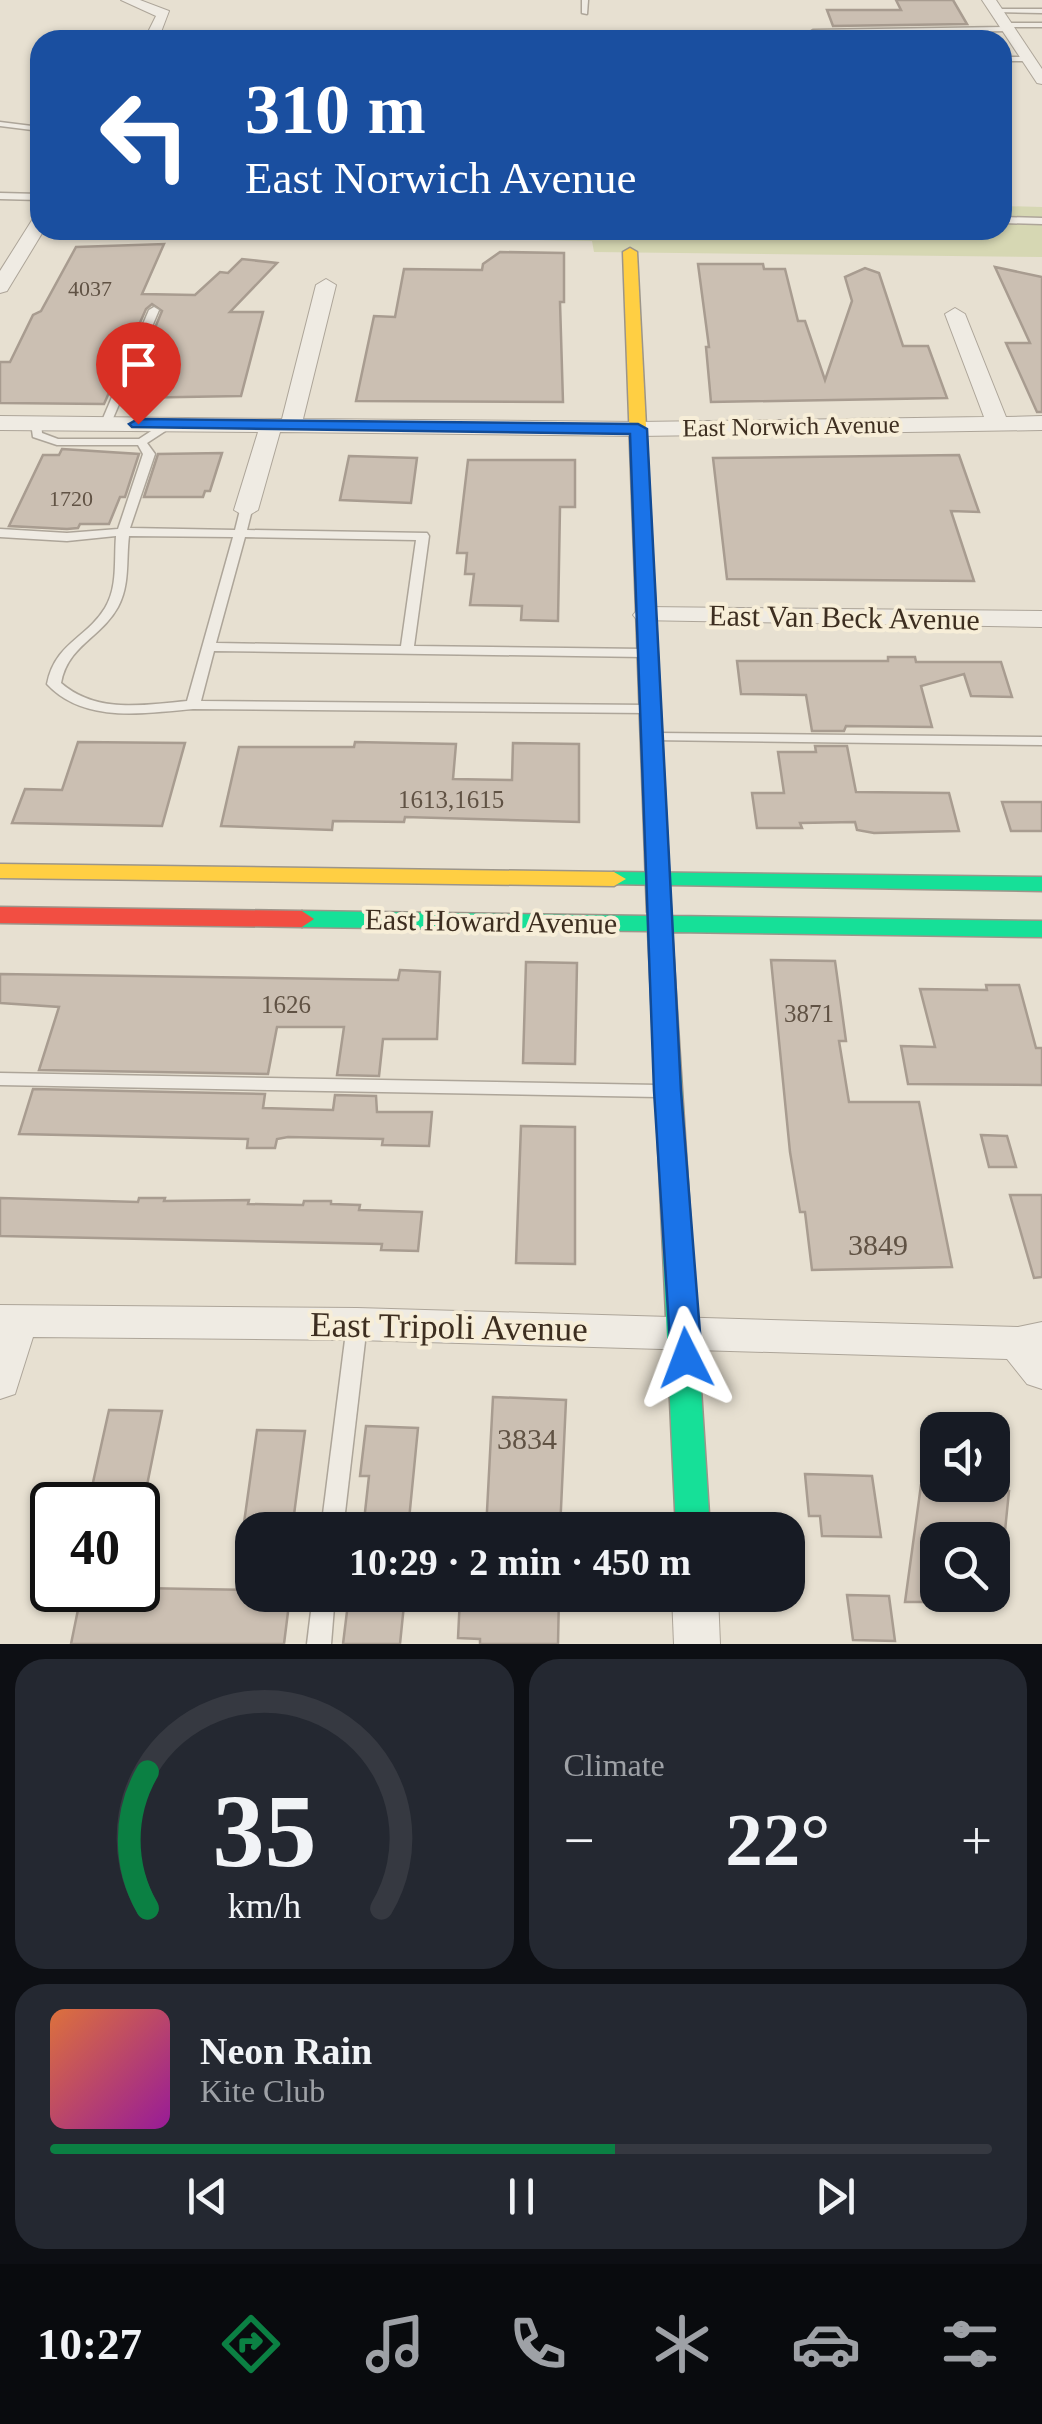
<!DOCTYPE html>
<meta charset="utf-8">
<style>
:root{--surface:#171b24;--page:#242831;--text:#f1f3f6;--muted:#9ea1a6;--line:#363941;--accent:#0b8043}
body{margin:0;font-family:"Times New Roman",serif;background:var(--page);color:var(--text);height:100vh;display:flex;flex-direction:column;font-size:38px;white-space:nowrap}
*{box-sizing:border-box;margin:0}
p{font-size:32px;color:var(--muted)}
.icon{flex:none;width:55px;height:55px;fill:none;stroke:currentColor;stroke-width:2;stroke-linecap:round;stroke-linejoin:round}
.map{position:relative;height:1644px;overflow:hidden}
.drawer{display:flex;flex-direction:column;gap:15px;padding:15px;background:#0d0f14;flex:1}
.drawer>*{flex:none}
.guide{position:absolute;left:30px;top:30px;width:982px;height:210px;border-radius:30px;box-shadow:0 2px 8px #0004;background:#1a4fa0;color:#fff;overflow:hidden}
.fabs{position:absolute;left:920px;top:1412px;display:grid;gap:20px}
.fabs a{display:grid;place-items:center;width:90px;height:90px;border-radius:20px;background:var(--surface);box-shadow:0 2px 8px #0004;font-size:50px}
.speed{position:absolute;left:30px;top:1482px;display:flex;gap:20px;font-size:50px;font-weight:700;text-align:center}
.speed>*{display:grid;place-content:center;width:130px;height:130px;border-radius:50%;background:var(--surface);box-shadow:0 2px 8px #0004;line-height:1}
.speed .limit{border:5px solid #111;border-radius:15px;background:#fff;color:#111}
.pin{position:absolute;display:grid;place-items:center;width:85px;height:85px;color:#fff;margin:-102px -42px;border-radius:50% 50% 50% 0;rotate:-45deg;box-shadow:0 0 10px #0007}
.pin .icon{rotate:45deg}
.me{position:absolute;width:110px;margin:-55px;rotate:357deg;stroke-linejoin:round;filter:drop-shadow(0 0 8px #0008)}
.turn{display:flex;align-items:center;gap:35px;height:210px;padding:0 50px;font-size:45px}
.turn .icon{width:130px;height:130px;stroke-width:2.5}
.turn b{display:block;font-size:70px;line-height:85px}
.big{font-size:75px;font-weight:600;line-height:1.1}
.drawer .widget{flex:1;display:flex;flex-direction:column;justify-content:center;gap:15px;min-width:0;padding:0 35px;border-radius:30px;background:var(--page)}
.drawer .dial{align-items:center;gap:0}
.dial svg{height:260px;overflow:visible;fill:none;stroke:var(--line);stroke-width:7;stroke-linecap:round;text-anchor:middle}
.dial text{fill:var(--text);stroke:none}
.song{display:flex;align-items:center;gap:30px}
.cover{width:120px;height:120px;border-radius:15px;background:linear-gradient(135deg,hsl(20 70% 55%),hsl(300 70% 35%))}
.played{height:10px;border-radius:5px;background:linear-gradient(90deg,var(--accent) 60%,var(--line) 60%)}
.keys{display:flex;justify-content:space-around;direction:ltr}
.heat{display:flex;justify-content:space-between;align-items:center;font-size:55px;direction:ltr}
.drawer .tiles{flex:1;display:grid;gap:15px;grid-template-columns:1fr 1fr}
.widget:last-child{grid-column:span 2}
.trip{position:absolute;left:235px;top:1512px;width:570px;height:100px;border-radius:30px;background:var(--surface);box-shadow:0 2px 8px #0004;font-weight:600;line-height:100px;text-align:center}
.tabs{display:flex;height:160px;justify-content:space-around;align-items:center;background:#090b0e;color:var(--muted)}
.tabs .icon{width:70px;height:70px}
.tabs .current{color:var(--accent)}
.tabs b{font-size:45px;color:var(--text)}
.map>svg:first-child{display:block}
.green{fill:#d6d7b3}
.building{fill:#cbbfb2;stroke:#a89c90;stroke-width:2.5}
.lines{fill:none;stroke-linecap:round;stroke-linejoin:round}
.lane-casing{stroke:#ada599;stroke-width:3}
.street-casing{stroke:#ada599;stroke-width:2}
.fast-casing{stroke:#9c958a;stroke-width:3}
.slow-casing{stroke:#9c958a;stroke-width:3}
.jam-casing{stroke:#9c958a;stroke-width:3}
.lane{fill:#efebe3;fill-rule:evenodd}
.street{fill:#efebe3;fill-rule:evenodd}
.fast{fill:#16e098;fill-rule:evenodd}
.slow{fill:#ffcf43;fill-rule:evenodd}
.jam{fill:#f24e42;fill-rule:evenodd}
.route{fill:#1a73e8;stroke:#114b97;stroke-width:2.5}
.labels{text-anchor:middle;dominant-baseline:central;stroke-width:8;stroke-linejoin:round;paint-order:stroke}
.far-number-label{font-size:22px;fill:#605244}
.far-street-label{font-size:25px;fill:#3d2e20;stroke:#f7eed8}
.number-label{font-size:25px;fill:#605244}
.street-label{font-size:30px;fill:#3d2e20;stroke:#f7eed8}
.near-number-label{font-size:30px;fill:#605244}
.near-street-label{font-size:35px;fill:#3d2e20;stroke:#f7eed8}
</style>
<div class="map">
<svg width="1042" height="1644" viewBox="0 0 1042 1644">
<rect width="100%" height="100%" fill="#e7e0d1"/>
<!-- green -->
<polygon class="green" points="1003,206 1042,207 1042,257 594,252 592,241 48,231 1002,230"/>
<!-- building -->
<g class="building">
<polygon points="896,0 953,0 967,24 833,26 827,10 901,10"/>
<polygon points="974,35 977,40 837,37"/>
<polygon points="164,244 142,294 195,295 220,272 228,273 242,259 277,263 230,312 263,312 241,396 126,398 162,311 152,304 146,309 104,404 0,403 0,362 10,362 33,315 41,311 76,247"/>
<polygon points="500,252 564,253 564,302 560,302 563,402 356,401 374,316 395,317 404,269 482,270 483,264"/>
<polygon points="698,264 763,264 764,269 785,269 798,321 805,321 825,380 852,301 845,277 865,268 879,273 903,346 928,346 947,398 711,402 706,347 709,347"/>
<polygon points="995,267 1042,277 1042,412 1037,412 1006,343 1030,343"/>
<polygon points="62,449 139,454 125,497 120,497 109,524 80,524 78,528 67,529 9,526 43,455 59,455"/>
<polygon points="222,453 210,491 205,491 203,497 144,497 158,454"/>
<polygon points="959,455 979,512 951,511 974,581 727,579 713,458"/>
<polygon points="349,456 417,458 411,503 340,500"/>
<polygon points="468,460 575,460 575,507 560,507 558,621 521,620 522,606 470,605 474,574 465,574 467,553 457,553"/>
<polygon points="888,657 915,657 916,662 1001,662 1012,697 971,696 964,674 921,686 932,727 846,726 844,731 812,731 806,695 741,694 737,661 888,661"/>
<polygon points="78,742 185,743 162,826 12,823 25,789 62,790"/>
<polygon points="355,742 456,744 453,779 512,780 513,743 579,744 579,822 405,817 404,822 333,821 332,830 221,826 239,747 354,747"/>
<polygon points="815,746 847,746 856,792 949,793 959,831 874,833 857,830 855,822 800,823 802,828 757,828 752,793 784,793 778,752 816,752"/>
<polygon points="1002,802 1042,802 1042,831 1011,831"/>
<polygon points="771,960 835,961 846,1041 839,1041 849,1102 919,1102 952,1267 812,1270 805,1212 800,1212 790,1152"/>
<polygon points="526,962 577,963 575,1064 523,1063"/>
<polygon points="400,970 440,972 437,1039 383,1039 379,1076 337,1075 344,1027 277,1027 268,1074 39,1070 59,1007 0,1003 0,974 398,980"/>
<polygon points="986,985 1019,985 1036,1048 1042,1048 1042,1085 908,1084 901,1046 935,1047 920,989 987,990"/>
<polygon points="33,1089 265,1094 263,1108 333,1110 335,1095 376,1096 377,1112 432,1112 429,1146 382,1145 383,1139 288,1137 277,1139 275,1148 247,1148 248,1139 19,1134"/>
<polygon points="521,1126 575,1127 575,1264 516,1263"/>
<polygon points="981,1135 1007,1136 1016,1167 989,1167"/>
<polygon points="1010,1195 1042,1195 1042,1277 1034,1278"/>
<polygon points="0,1198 138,1202 139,1198 165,1198 164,1201 249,1200 248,1204 303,1205 304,1201 331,1201 331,1204 360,1205 359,1210 422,1212 418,1251 381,1250 382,1244 0,1236"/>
<polygon points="493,1397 566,1400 560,1530 486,1530"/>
<polygon points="109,1410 162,1411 143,1505 88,1505"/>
<polygon points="366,1426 418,1428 408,1530 363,1530 369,1476 360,1476"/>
<polygon points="257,1430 305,1431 292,1530 243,1530"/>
<polygon points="805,1474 872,1476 881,1537 822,1536 820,1516 809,1516"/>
<polygon points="921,1485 984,1485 1009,1491 1004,1541 972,1534 972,1540 930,1540 940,1602 905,1602"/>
<polygon points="138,1588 252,1590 252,1603 289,1604 284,1644 71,1644 82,1590"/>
<polygon points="349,1595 405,1595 400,1644 343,1644"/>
<polygon points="483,1595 559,1595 558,1644 480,1644 480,1639 458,1638 460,1597 483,1598"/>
<polygon points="847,1595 889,1596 895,1641 853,1640"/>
</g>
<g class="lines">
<!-- lane casing -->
<g class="lane-casing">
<g id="lane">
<polygon points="582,0 588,0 587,14 582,13"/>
<polygon points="996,9 1042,9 1042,13 994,12"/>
<polygon points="1005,23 1042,23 1042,27 1009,27 1011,29 1008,31 813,34 810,32 813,30 1005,27 1002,25"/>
<polygon points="1002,57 1027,57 1031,59 1027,61 1002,61"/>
<polygon points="0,122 40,127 40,131 0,126"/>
<polygon points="0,193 40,194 40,200 0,199"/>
<polygon points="1002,217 1042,218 1042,224 1002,223"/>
<polygon points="154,307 159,310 111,423 102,425 101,423 149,310"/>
<path d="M 36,420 L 41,423 L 42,433 L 58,439 L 139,439 L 165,422 L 173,422 L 173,426 L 147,443 L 155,454 L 130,528 L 235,530 L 240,510 L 246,506 L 252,510 L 247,530 L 427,533 L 429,536 L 414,646 L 644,649 L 651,653 L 644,657 L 214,651 L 201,701 L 648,705 L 655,709 L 648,713 L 193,709 C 144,713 84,724 47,684 C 55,643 86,639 105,608 C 118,587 114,560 116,536 L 67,541 L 0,537 L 0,529 L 67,533 L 118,529 L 143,454 L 138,445 L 57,445 L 33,437 L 31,423 ZM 129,536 L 233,537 L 187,701 C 143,705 97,714 61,683 C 68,645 101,638 118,607 C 130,585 126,560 129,536 ZM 245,537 L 416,540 L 401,646 L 216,643 Z"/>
<polygon points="656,733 1042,737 1042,745 651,740 649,737"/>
<polygon points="0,1073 658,1085 664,1087 667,1091 664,1095 658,1097 0,1085"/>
<polygon points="357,1316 364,1318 367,1324 343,1530 321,1530 347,1324 350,1318"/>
<polygon points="313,1595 335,1595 331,1644 307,1644"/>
</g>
</g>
<!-- street casing -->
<g class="street-casing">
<g id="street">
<polygon points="121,0 140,0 169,11 158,40 144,40 156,16"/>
<polygon points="982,0 996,0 1042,69 1042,84 1037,83"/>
<polygon points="40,216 40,230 44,230 7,291 0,293 0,271 34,217"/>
<polygon points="326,279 336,285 303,419 638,422 984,417 945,314 955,308 965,314 1006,417 1042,416 1042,430 638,436 280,432 258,510 246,517 234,510 258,432 0,430 0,416 282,419 316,285"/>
<polygon points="646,607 1042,611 1042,627 637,620 633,615 637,610"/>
<polygon points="0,1305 357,1308 1018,1327 1042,1322 1042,1389 1027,1384 1007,1359 357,1340 33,1337 15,1394 0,1399"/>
<polygon points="672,1595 718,1595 720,1644 674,1644"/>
</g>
</g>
<!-- fast casing -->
<g class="fast-casing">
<g id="fast">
<polygon points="614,872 1042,877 1042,891 606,884 602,879 606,874"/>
<polygon points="659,904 667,907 671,916 1042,921 1042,937 672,932 710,1530 676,1530 648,931 302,927 290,919 302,911 647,916 651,907"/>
</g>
</g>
<!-- slow casing -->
<g class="slow-casing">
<g id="slow">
<polygon points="630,248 637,252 671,912 659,920 647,912 623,252"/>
<polygon points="0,864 614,872 626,879 614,886 0,878"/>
</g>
</g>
<!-- jam casing -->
<g class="jam-casing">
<polygon id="jam" points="0,907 302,911 314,919 302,927 0,923"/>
</g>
<!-- lane -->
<use href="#lane" class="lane"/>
<!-- street -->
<use href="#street" class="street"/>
<!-- fast -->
<use href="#fast" class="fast"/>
<!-- slow -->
<use href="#slow" class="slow"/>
<!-- jam -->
<use href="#jam" class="jam"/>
</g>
<!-- route -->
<polygon class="route" points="138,419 638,424 647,429 681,1091 702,1358 697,1366 686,1370 676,1366 671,1358 654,1091 630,434 132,427 129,424"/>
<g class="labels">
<!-- far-number labels -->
<g class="far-number-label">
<text x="90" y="288">4037</text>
<text x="71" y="498">1720</text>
</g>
<!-- far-street labels -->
<g class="far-street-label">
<text transform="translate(791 426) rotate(-1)">East Norwich Avenue</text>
</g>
<!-- number labels -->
<g class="number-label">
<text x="451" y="799">1613,1615</text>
<text x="286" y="1004">1626</text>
<text x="809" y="1013">3871</text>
</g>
<!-- street labels -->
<g class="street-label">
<text transform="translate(844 617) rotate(1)">East Van Beck Avenue</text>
<text transform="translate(491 921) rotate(1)">East Howard Avenue</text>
</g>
<!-- near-number labels -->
<g class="near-number-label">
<text x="878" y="1244">3849</text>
<text x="527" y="1438">3834</text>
</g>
<!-- near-street labels -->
<g class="near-street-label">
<text transform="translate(449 1327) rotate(1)">East Tripoli Avenue</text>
</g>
</g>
</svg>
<div class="fabs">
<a><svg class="icon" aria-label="sound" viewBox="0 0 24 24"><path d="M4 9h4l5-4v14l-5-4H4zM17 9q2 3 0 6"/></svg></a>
<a><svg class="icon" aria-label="search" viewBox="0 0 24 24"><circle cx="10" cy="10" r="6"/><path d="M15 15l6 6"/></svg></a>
</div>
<div class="speed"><div class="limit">40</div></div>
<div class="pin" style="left:138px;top:424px;background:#d93025"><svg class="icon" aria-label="arrive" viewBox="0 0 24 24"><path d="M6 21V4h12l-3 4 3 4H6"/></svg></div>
<svg class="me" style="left:686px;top:1358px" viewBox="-20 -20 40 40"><path d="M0-17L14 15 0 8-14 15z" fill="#1a73e8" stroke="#fff" stroke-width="4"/></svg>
<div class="trip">10:29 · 2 min · 450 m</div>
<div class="guide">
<div class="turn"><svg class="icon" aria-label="left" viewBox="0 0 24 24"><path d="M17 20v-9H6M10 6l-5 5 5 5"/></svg><div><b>310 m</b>East Norwich Avenue</div></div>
</div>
</div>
<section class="drawer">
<div class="tiles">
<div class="widget dial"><svg viewBox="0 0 100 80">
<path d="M14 69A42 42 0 1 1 86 69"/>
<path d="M14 69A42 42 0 0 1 14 27" stroke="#0b8043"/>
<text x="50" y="56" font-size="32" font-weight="700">35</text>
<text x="50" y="72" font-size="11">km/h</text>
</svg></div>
<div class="widget"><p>Climate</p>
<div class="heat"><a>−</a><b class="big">22°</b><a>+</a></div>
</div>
<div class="widget">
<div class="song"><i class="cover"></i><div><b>Neon Rain</b><p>Kite Club</p></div></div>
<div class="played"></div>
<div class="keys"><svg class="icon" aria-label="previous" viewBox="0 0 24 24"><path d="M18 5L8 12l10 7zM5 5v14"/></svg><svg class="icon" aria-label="pause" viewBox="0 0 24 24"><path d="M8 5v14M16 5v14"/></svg><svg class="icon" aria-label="next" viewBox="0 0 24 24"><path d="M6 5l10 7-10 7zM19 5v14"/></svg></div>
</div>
</div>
</section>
<nav class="tabs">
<b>10:27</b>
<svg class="icon current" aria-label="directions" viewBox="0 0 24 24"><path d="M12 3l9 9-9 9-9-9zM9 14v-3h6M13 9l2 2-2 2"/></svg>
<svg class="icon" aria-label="music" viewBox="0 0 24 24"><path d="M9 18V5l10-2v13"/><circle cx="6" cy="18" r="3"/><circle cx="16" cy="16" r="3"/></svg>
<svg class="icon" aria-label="phone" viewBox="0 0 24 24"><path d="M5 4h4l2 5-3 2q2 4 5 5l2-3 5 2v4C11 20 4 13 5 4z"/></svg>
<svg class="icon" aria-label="climate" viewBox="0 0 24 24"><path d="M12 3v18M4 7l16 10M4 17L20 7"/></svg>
<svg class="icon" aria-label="car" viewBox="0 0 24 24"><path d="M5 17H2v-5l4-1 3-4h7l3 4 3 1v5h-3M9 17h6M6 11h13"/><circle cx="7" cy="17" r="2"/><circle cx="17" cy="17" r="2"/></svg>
<svg class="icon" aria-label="filters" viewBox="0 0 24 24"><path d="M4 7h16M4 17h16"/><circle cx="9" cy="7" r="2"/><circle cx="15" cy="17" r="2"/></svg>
</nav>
